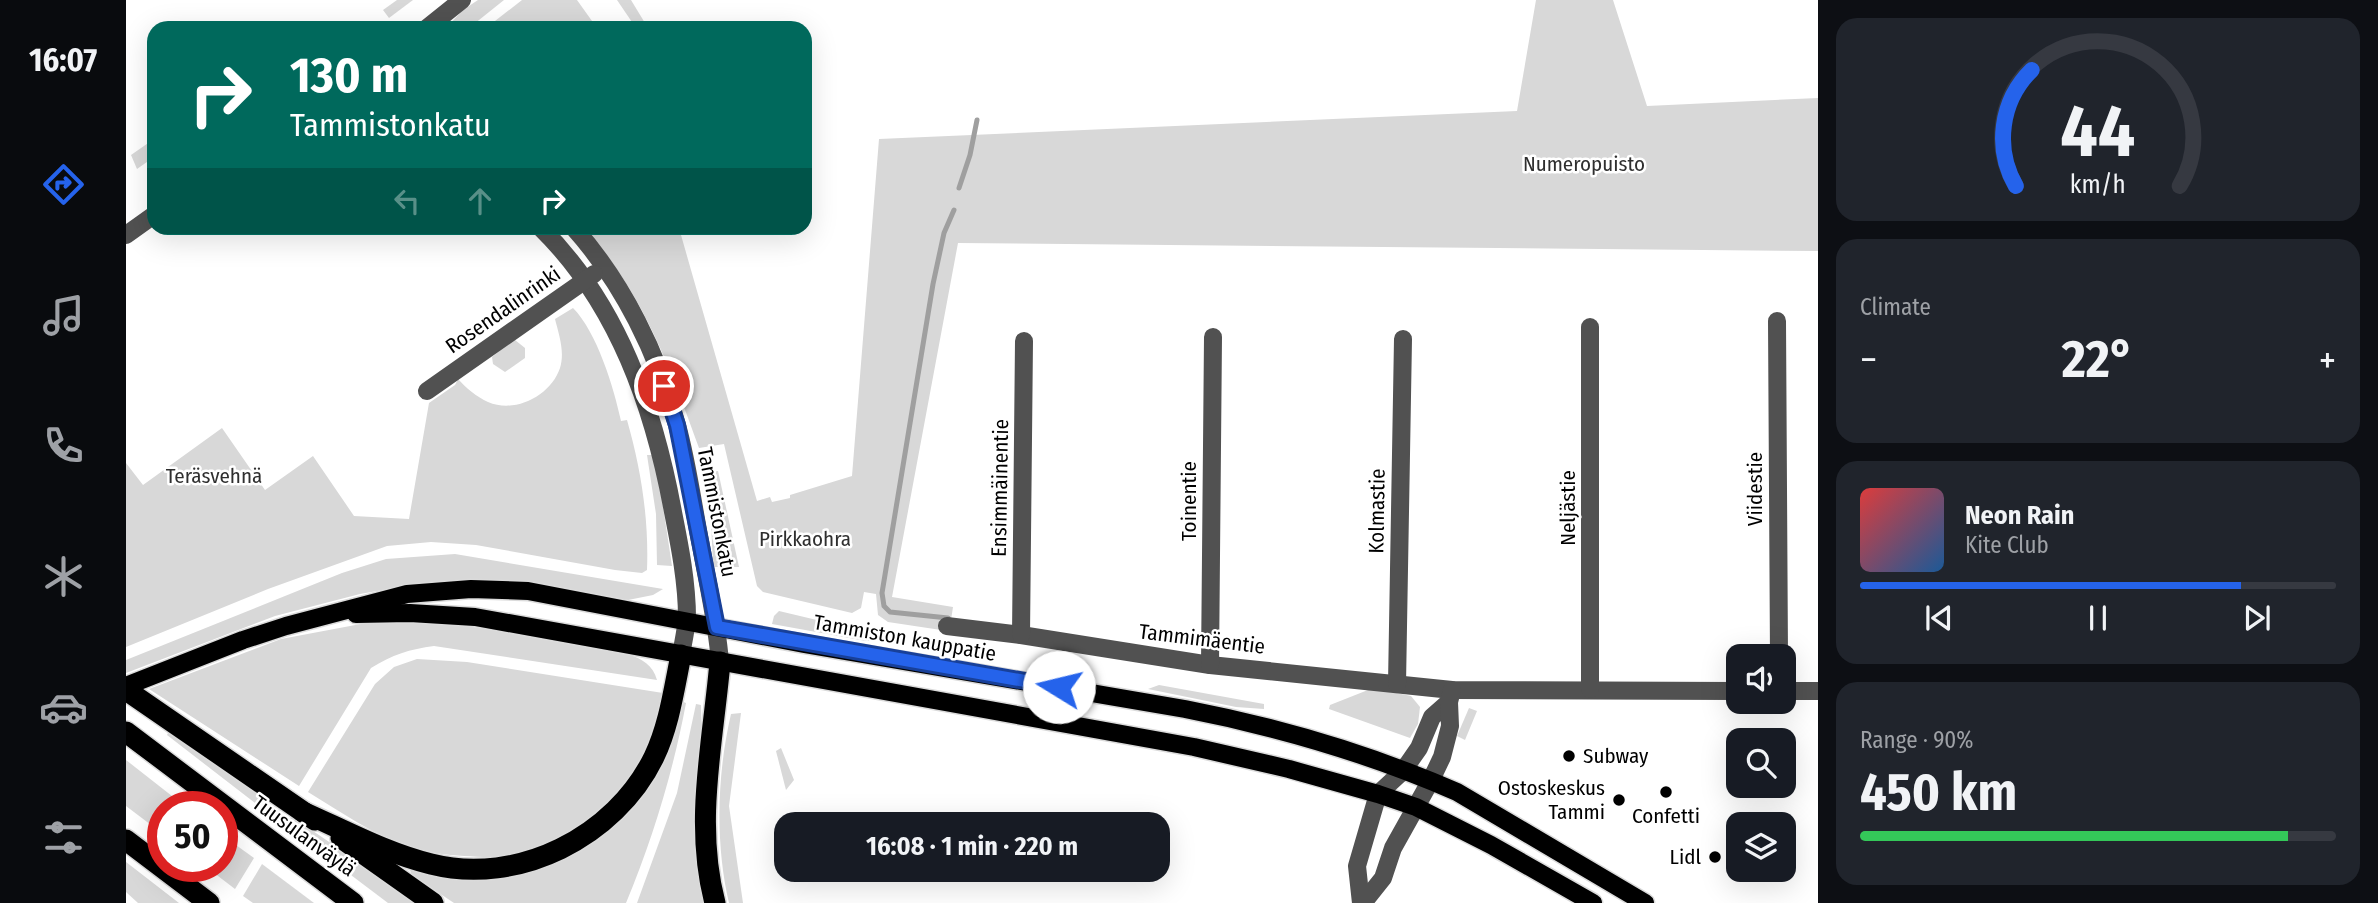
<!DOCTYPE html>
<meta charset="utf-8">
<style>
:root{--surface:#171b24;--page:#20242c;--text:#f1f3f6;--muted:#9ea1a6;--line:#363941;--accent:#2563eb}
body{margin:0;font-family:"Fira Sans Condensed",sans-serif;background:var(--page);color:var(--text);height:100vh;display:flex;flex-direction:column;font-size:26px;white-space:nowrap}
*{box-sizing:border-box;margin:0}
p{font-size:23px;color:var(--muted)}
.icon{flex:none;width:38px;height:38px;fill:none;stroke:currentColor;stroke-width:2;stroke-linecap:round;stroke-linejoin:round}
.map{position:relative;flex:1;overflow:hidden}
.side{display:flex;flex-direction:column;gap:18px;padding:18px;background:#0d0f14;width:560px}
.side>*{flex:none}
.banner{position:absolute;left:21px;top:21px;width:665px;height:214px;border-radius:21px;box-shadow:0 7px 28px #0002;background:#00695c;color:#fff;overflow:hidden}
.buttons{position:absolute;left:1600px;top:644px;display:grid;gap:14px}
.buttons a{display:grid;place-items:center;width:70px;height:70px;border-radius:14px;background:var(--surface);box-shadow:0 7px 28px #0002;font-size:35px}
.speed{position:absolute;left:21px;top:791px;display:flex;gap:14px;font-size:35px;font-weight:700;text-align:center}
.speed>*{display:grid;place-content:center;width:91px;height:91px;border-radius:50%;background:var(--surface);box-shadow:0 7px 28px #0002;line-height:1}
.speed .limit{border:10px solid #d22;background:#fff;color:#111}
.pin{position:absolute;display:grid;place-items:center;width:60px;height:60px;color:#fff;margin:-30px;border:4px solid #fff;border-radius:50%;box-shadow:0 2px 7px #0007}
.me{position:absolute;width:77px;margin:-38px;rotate:279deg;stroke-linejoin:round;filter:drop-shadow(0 0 5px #0008)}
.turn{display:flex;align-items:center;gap:24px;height:147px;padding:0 28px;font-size:32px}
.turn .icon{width:91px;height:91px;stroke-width:2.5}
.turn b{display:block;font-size:49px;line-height:60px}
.lanes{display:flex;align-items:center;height:66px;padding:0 28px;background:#0003;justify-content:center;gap:35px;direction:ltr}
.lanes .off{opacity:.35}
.big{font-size:52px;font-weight:700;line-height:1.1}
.side .widget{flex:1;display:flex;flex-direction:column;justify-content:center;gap:10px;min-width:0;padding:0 24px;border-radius:21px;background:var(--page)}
.side .dial{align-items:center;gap:0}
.dial svg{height:182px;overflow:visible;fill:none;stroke:var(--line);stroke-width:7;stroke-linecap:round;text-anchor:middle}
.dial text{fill:var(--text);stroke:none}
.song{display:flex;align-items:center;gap:21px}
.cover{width:84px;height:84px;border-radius:10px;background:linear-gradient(135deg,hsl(0 70% 55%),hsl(210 70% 35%))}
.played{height:7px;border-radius:4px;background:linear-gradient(90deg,var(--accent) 80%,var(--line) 80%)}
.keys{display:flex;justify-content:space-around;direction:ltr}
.heat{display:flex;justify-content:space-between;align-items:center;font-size:38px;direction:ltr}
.charge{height:10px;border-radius:5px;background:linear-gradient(90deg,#34c759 90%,var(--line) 0)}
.trip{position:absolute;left:648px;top:812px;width:396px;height:70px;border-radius:21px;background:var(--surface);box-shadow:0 7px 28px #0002;font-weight:700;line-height:70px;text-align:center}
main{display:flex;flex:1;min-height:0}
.dock{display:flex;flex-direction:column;width:126px;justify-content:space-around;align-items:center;background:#090b0e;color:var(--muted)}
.dock .icon{width:49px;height:49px}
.dock .current{color:var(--accent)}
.dock b{font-size:32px;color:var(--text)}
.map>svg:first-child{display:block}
.green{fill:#d8d8d8}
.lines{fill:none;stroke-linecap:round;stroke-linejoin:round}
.stream{stroke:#9f9f9f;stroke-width:5}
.major-casing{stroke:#dbdbdb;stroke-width:21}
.highway-casing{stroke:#dbdbdb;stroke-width:24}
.minor{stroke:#515151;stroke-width:18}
.major{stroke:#000;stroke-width:18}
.highway{stroke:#000;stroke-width:21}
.route-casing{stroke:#184099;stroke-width:18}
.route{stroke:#2563eb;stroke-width:12}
.poi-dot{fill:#000;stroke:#fff;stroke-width:2.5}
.labels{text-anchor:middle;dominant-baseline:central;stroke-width:5;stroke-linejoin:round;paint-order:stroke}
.park-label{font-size:21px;fill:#2f2f2f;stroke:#fff}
.street-label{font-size:21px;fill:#000;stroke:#fff}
.poi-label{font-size:21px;fill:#000;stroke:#fff;text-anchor:end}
</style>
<main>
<nav class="dock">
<b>16:07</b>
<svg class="icon current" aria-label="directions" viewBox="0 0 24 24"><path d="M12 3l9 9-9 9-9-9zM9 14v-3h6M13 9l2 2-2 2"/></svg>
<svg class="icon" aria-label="music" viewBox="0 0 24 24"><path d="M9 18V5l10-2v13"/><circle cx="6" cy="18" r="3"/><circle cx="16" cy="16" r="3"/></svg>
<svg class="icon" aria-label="phone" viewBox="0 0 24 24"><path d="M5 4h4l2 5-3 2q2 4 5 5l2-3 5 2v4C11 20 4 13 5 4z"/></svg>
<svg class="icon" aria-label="climate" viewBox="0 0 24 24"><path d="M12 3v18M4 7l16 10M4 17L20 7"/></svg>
<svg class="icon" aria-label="car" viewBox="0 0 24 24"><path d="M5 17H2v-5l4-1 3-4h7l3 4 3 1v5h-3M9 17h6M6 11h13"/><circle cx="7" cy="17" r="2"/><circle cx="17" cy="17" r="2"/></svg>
<svg class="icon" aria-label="filters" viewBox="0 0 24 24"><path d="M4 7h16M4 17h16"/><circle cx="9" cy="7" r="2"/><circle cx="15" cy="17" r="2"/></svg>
</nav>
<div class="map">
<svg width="1692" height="903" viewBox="0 0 1692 903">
<rect width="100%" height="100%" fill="#fff"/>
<!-- green -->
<g class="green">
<polygon points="271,0 287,0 263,18 257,10"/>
<polygon points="352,0 378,0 343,28 320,28 337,10"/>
<polygon points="396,0 451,0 471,28 360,28"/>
<polygon points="491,0 505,0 522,28 510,28"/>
<path d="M 1410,0 L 1487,0 L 1521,106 L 1692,98 L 1692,251 L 832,243 L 766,597 L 827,607 L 825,620 L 815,630 L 762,622 L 752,615 L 750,594 L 738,592 L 735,608 L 726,613 L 637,592 L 631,586 L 598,444 L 573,448 C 544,368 517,292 458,228 L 553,228 L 631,501 L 644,497 L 646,502 L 664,498 L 664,495 L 726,476 L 753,139 L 1391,111 Z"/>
<polygon points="28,139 28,157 11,169 5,155"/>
<path d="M 447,308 C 471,332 488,388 495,421 L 501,420 C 515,469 523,519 521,570 L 516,573 L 489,570 L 350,545 L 305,542 L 261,546 L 142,589 L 0,647 L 0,463 L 17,485 L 96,428 L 139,490 L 187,456 L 228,516 L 283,519 L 303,403 L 329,385 L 332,379 C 340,388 351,397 362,402 C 390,414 425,395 434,368 C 439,352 433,335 429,319 Z"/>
<polygon points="389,340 399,348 399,358 379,372 367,364 366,357 385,341"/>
<polygon points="521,455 528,455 530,460 546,566 531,565 530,514"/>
<polygon points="592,471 613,567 588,567 587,563 584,502 592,500 586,472"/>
<polygon points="329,554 537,589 527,595 502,600 402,582 374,581 280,586 234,594 149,616 0,673 0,660 216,573 260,559"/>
<polygon points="653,611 737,631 747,637 745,641 740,641 646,624 648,616"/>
<path d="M 256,620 C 339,621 421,639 502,654 C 516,659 527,665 531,680 L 308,646 C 284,649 266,655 245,668 L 173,786 L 23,689 L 155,639 Z"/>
<path d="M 291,659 L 341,662 L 537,693 C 535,704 534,715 531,725 C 511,794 442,852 370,857 C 360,858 349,856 338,856 C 321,855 302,853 285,848 C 249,836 215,812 182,792 L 249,684 L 268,667 Z"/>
<polygon points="1033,685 1138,704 1138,709 1110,707 1022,689"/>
<polygon points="1251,689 1285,696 1294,707 1292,724 1284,738 1203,709 1204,705 1242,690"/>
<path d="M 555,701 L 560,703 C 547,772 527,838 500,903 L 328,903 L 286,875 L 283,868 L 306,872 L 469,837 Z"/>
<path d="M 570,704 L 575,705 C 577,746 569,787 569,828 C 569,854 573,878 578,903 L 511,903 L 551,793 Z"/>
<polygon points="1343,708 1351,711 1339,740 1331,736"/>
<path d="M 615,713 L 603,806 L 617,903 L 603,903 C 589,843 591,774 605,714 Z"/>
<polygon points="43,731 158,810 151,820 41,735"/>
<polygon points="655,748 668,780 660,790 650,751"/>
<polygon points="0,760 60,807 37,807 37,834 0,806"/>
<polygon points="166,816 184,829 293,903 262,903 160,826"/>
<polygon points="96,835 128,858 109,889 79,866 96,866"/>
<polygon points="0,862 53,903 12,903 0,892"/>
<polygon points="136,864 188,903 127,903 117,896"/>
</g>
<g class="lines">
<!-- stream -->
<g class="stream">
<polyline points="833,188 844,155 851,120"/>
<polyline points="822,618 764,612 758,606 756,593 807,284 818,233 828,210"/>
</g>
<!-- major casing -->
<g class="major-casing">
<g id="major">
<polyline points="230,614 284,613 349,617 1068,747 1163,769 1252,794 1290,807 1365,845 1467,903"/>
<path d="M 0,686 L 117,640 L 160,626 L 281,594 L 345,589 L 402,591 L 678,644 L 1059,709 C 1152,727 1244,754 1331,792 L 1519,903"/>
</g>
</g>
<!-- highway casing -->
<g class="highway-casing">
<g id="highway">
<polyline points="0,690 189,820"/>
<polyline points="0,732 227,903"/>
<path d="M 177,812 C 218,830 260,853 305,864 C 392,886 489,837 528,757 C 543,726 548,689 555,655"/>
<polyline points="215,838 307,903"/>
<polyline points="0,840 83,903"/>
<path d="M 589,903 C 568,824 587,742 594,662"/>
</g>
</g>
<!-- minor -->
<g class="minor">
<polyline points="301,28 336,0"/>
<path d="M 415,228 C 492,304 528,408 547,512 C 554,547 561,583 561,618 C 560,630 557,643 555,655"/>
<path d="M 448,228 C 497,283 532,354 551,425 C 562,465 567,506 575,546 C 582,585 591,623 594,662"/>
<polyline points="0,235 28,215"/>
<polyline points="1651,321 1653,656"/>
<polyline points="301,391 468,274"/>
<polyline points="821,626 895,635 1084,665 1326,690 1612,691"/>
<polyline points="895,635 898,341"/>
<polyline points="1084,665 1087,337"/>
<polyline points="1271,684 1277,339"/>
<polyline points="1464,689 1464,327"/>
<polyline points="1657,691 1692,691"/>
<polyline points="1235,903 1231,866 1252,794 1277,771 1293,748 1306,717 1323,702"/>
<polyline points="1237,903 1257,878 1267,848 1305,780 1316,757 1324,726 1323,702 1326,690"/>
</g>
<!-- major -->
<use href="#major" class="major"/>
<!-- highway -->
<use href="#highway" class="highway"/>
</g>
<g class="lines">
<!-- route casing -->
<g class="route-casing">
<polyline id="route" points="538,386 551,425 591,627 933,687"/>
</g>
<!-- route -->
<use href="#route" class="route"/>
</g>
<!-- markers -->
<g class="poi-dot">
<circle cx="1443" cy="756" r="7"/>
<circle cx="1540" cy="792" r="7"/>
<circle cx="1493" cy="800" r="7"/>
<circle cx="1589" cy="857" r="7"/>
</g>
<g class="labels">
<!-- park labels -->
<g class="park-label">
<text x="1458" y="164">Numeropuisto</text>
<text x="88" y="476">Teräsvehnä</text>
<text x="679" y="539">Pirkkaohra</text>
</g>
<!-- street labels -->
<g class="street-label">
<text transform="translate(377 310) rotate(-35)">Rosendalinrinki</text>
<text transform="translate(874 488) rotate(-89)">Ensimmäinentie</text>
<text transform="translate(1629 489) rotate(-90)">Viidestie</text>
<text transform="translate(1063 501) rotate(-90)">Toinentie</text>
<text transform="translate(1442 508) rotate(-90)">Neljästie</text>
<text transform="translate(1251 511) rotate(-89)">Kolmastie</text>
<text transform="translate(591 512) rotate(79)">Tammistonkatu</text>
<text transform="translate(779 638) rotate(10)">Tammiston kauppatie</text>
<text transform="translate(1076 639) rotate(7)">Tammimäentie</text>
<text transform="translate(178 836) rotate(36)">Tuusulanväylä</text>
</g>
<!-- poi labels -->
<g class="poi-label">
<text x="1457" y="756" text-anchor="start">Subway</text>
<text x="1479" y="788">Ostoskeskus<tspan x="1479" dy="24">Tammi</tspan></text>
<text x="1540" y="816" text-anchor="middle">Confetti</text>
<text x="1575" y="857">Lidl</text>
</g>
</g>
</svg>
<div class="buttons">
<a><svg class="icon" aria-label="sound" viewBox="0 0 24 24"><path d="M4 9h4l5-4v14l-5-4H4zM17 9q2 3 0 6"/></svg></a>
<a><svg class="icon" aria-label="search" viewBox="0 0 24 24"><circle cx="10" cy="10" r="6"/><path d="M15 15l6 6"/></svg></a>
<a><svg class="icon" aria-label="layers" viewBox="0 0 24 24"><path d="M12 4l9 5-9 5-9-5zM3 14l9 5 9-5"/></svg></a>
</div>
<div class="speed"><div class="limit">50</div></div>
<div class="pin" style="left:538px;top:386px;background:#d93025"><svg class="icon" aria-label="arrive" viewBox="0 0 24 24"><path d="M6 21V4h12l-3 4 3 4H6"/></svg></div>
<svg class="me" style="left:933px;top:687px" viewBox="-20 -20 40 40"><circle r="19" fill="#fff"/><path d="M0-13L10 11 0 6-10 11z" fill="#2563eb"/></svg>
<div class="trip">16:08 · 1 min · 220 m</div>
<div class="banner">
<div class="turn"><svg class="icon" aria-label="right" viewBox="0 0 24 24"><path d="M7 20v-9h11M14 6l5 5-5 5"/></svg><div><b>130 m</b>Tammistonkatu</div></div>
<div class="lanes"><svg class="icon off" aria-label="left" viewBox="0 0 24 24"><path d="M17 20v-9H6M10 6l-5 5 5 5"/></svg><svg class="icon off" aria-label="ahead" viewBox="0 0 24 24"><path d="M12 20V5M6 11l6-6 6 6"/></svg><svg class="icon" aria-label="right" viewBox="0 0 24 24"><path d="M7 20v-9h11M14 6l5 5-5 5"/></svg></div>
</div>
</div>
<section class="side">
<div class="widget dial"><svg viewBox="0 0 100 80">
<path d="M14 69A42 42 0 1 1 86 69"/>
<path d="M14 69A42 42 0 0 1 21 18" stroke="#2563eb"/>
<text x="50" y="56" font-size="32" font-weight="700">44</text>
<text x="50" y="72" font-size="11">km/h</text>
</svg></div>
<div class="widget"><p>Climate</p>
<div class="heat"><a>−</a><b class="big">22°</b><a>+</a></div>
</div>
<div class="widget">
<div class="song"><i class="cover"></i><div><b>Neon Rain</b><p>Kite Club</p></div></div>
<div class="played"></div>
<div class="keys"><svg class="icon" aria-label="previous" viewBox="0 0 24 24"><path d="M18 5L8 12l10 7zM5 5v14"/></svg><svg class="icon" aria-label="pause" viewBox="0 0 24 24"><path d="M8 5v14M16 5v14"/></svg><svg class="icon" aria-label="next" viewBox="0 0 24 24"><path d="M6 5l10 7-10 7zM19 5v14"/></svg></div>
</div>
<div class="widget"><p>Range · 90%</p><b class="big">450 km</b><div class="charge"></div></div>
</section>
</main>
